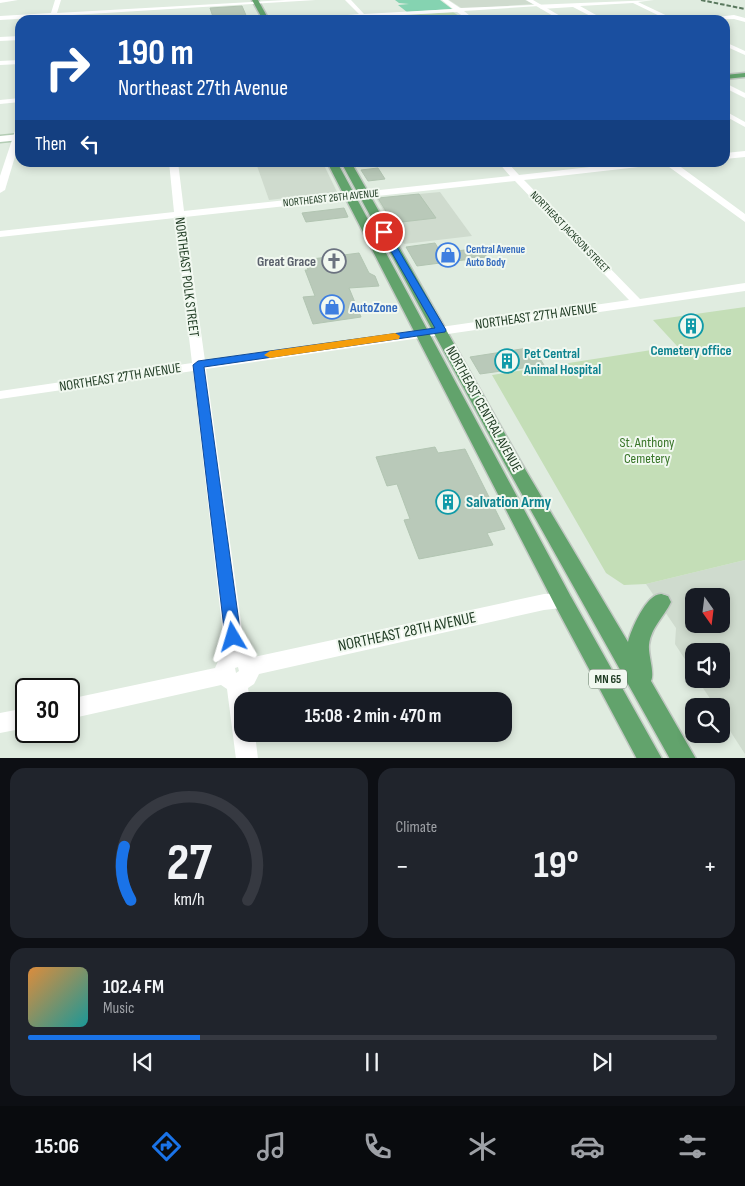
<!DOCTYPE html>
<meta charset="utf-8">
<style>
:root{--surface:#171b24;--page:#20242c;--text:#f1f3f6;--muted:#9ea1a6;--line:#363941;--accent:#1a73e8}
body{margin:0;font-family:"Sofia Sans Condensed",sans-serif;background:var(--page);color:var(--text);height:100vh;display:flex;flex-direction:column;font-size:19px;white-space:nowrap}
*{box-sizing:border-box;margin:0}
p{font-size:16px;color:var(--muted)}
.icon{flex:none;width:28px;height:28px;fill:none;stroke:currentColor;stroke-width:2;stroke-linecap:round;stroke-linejoin:round}
.map{position:relative;height:758px;overflow:hidden}
.side{display:flex;flex-direction:column;gap:10px;padding:10px;background:#0d0f14;flex:1}
.side>*{flex:none}
.hud{position:absolute;left:15px;top:15px;width:715px;height:152px;border-radius:15px;box-shadow:0 2px 8px #0003;background:#1a4fa0;color:#fff;overflow:hidden}
.needle{width:32px;rotate:166deg}
.fabs{position:absolute;left:685px;top:588px;display:grid;gap:10px}
.fabs a{display:grid;place-items:center;width:45px;height:45px;border-radius:10px;background:var(--surface);box-shadow:0 2px 8px #0003;font-size:25px}
.speed{position:absolute;left:15px;top:678px;display:flex;gap:10px;font-size:25px;font-weight:700;text-align:center}
.speed>*{display:grid;place-content:center;width:65px;height:65px;border-radius:50%;background:var(--surface);box-shadow:0 2px 8px #0003;line-height:1}
.speed .limit{border:2px solid #111;border-radius:8px;background:#fff;color:#111}
.pin{position:absolute;display:grid;place-items:center;width:42px;height:42px;color:#fff;margin:-21px;border:2px solid #fff;border-radius:50%;box-shadow:0 1px 5px #0007}
.me{position:absolute;width:55px;margin:-28px;rotate:353deg;stroke-linejoin:round;filter:drop-shadow(0 0 4px #0008)}
.turn{display:flex;align-items:center;gap:18px;height:105px;padding:0 20px;font-size:22px}
.turn .icon{width:65px;height:65px;stroke-width:2.5}
.turn b{display:block;font-size:35px;line-height:42px}
.then{display:flex;align-items:center;height:48px;padding:0 20px;background:#0003;gap:10px;font-size:19px}
.big{font-size:38px;font-weight:700;line-height:1.1}
.side .widget{flex:1;display:flex;flex-direction:column;justify-content:center;gap:8px;min-width:0;padding:0 18px;border-radius:15px;background:var(--page)}
.side .dial{align-items:center;gap:0}
.dial svg{height:130px;overflow:visible;fill:none;stroke:var(--line);stroke-width:7;stroke-linecap:round;text-anchor:middle}
.dial text{fill:var(--text);stroke:none}
.song{display:flex;align-items:center;gap:15px}
.cover{width:60px;height:60px;border-radius:8px;background:linear-gradient(135deg,hsl(30 70% 55%),hsl(180 70% 35%))}
.played{height:5px;border-radius:2px;background:linear-gradient(90deg,var(--accent) 25%,var(--line) 25%)}
.keys{display:flex;justify-content:space-around;direction:ltr}
.heat{display:flex;justify-content:space-between;align-items:center;font-size:28px;direction:ltr}
.side .tiles{flex:1;display:grid;gap:10px;grid-template-columns:1fr 1fr}
.widget:last-child{grid-column:span 2}
.trip{position:absolute;left:234px;top:692px;width:278px;height:50px;border-radius:15px;background:var(--surface);box-shadow:0 2px 8px #0003;font-weight:700;line-height:50px;text-align:center}
.menu{display:flex;height:80px;justify-content:space-around;align-items:center;background:#090b0e;color:var(--muted)}
.menu .icon{width:35px;height:35px}
.menu .current{color:var(--accent)}
.menu b{font-size:22px;color:var(--text)}
.map>svg:first-child{display:block}
.built{fill:#cfdbce;fill-rule:evenodd}
.green{fill:#c4deb7}
.water{fill:#85d3b1}
.building{fill:#b9c9b9;stroke:#b2c5b2}
.lines{fill:none;stroke-linecap:round;stroke-linejoin:round}
.secondary-casing{stroke:#b3ccb4;stroke-width:3}
.primary-casing{stroke:#c1c8c2;stroke-width:3}
.minor{fill:#fff;fill-rule:evenodd}
.tertiary{fill:#fff;fill-rule:evenodd}
.secondary{fill:#fff;fill-rule:evenodd}
.primary{fill:#62a36c;fill-rule:evenodd}
.rail{stroke:#5a785e;stroke-width:2;stroke-dasharray:4.5 2;stroke-linecap:butt}
.route{fill:#1a73e8;stroke:#114b97}
.slow{fill:#f59e0b}
.labels{text-anchor:middle;dominant-baseline:central;stroke-width:4;stroke-linejoin:round;paint-order:stroke}
.far-street-label{font-size:11px;fill:#203c24;stroke:#f1f8f0}
.far-shop-label{font-size:11px;font-weight:bold;fill:#366cbe;stroke:#f1f8f0;text-anchor:start}
.shield{fill:#f1f8f0;stroke:#5f7461;stroke-width:1}
.shield-label{font-size:12px;font-weight:bold;fill:#203c24}
.worship-label{font-size:14px;font-weight:bold;fill:#5b616d;stroke:#f1f8f0;text-anchor:end}
.street-label{font-size:14px;fill:#203c24;stroke:#f1f8f0}
.shop-label{font-size:14px;font-weight:bold;fill:#366cbe;stroke:#f1f8f0;text-anchor:start}
.culture-label{font-size:14px;font-weight:bold;fill:#0d838f;stroke:#f1f8f0}
.park-label{font-size:14px;fill:#387528;stroke:#f1f8f0}
.near-culture-label{font-size:16px;font-weight:bold;fill:#0d838f;stroke:#f1f8f0;text-anchor:start}
.near-street-label{font-size:16px;fill:#203c24;stroke:#f1f8f0}
</style>
<div class="map">
<svg width="745" height="759" viewBox="0 0 745 759">
<rect width="100%" height="100%" fill="#e0ece0"/>
<!-- built -->
<g class="built">
<polygon points="449,0 525,0 533,4 463,9"/>
<polygon points="256,163 323,163 337,192 269,200"/>
<polygon points="440,192 472,236 404,244 376,198"/>
<path d="M 745,560 L 745,754 L 721,717 L 721,706 L 715,706 L 697,679 L 721,679 L 721,651 L 694,651 L 694,673 L 675,644 L 676,628 L 646,584 ZM 694,596 L 721,596 L 721,624 L 694,624 Z"/>
</g>
<!-- green -->
<g class="green">
<polygon points="453,12 465,20 375,20 372,17"/>
<polygon points="745,307 745,560 646,584 624,585 606,573 492,375 677,346 653,320"/>
</g>
<!-- water -->
<polygon class="water" points="395,0 440,0 452,9 407,12 398,5 409,4 399,3"/>
<!-- building -->
<g class="building">
<polygon points="242,6 248,20 214,20 210,8"/>
<polygon points="378,168 385,179 368,181 361,170"/>
<polygon points="419,194 436,218 393,223 378,198"/>
<polygon points="344,208 348,217 306,222 302,213"/>
<polygon points="435,243 441,253 480,248 487,257 417,266 406,247"/>
<polygon points="359,253 369,273 375,276 379,286 349,288 361,317 313,324 303,297 315,296 305,270 308,270 304,260"/>
<polygon points="528,348 532,355 537,354 544,365 480,374 470,357"/>
<polygon points="435,447 438,453 465,449 505,529 487,533 493,545 419,559 404,520 410,519 397,484 387,486 376,457"/>
</g>
<g class="lines">
<!-- secondary casing -->
<g class="secondary-casing">
<polygon id="secondary" points="20,134 20,140 0,142 0,136"/>
</g>
<!-- primary casing -->
<g class="primary-casing">
<g id="primary">
<polygon points="252,0 258,0 269,20 263,20"/>
<polygon points="745,73 745,77 725,79 725,75"/>
<polygon points="327,162 337,162 570,595 662,759 637,759 556,607"/>
<path d="M 341,162 L 351,162 L 522,464 L 628,642 C 631,630 646,594 661,594 C 662,594 667,596 668,596 L 671,602 C 664,617 651,627 649,645 C 648,655 655,673 651,681 L 696,759 L 670,759 L 505,464 Z"/>
</g>
</g>
<!-- minor -->
<g class="minor">
<polygon points="0,0 18,0 0,3"/>
<polygon points="55,0 61,0 57,13 286,0 316,0 56,16 55,20 49,20 50,17 0,20 0,16 51,13"/>
<polygon points="345,0 351,0 364,14 453,9 442,0 448,0 460,8 654,0 638,2 676,20 668,20 633,3 580,6 605,20 598,20 573,7 541,9 539,6 464,11 475,20 468,20 457,12 367,17 370,20 364,20 362,18 291,20 359,14"/>
<polygon points="734,15 745,18 745,22 734,19 691,20"/>
<polygon points="20,36 20,40 0,41 0,37"/>
<polygon points="725,42 745,51 745,55 725,46"/>
<polygon points="20,60 20,64 0,65 0,61"/>
<polygon points="725,83 745,93 745,98 725,88"/>
<polygon points="20,98 20,102 0,104 0,100"/>
<polygon points="725,111 745,122 745,127 725,116"/>
<polygon points="17,125 20,125 20,140 5,190 0,193 0,176"/>
<polygon points="745,151 745,157 725,159 725,153"/>
<path d="M 169,162 L 178,162 L 184,211 L 510,176 L 498,162 L 507,162 L 519,175 L 634,162 L 674,162 L 745,214 L 745,222 L 665,164 L 524,180 L 640,299 L 745,283 L 745,291 L 206,369 L 245,651 L 254,657 L 544,594 L 563,593 L 570,595 L 572,601 L 570,607 L 544,610 L 259,674 L 254,684 L 248,688 L 250,701 L 242,701 L 242,734 L 255,734 L 258,759 L 236,759 L 227,689 L 221,685 L 69,719 L 69,699 L 215,668 L 220,657 L 225,652 L 193,371 L 0,399 L 0,391 L 192,363 L 175,218 L 0,237 L 0,231 L 174,212 ZM 515,181 L 629,300 L 205,361 L 185,217 ZM 238,667 L 239,671 L 236,673 L 235,668 Z"/>
<polygon points="26,708 26,728 0,733 0,713"/>
</g>
<!-- tertiary -->
<polygon class="tertiary" points="526,0 533,0 567,20 560,20"/>
<!-- secondary -->
<use href="#secondary" class="secondary"/>
<!-- primary -->
<use href="#primary" class="primary"/>
<!-- rail -->
<polyline class="rail" points="701,0 745,9"/>
</g>
<!-- route -->
<polygon class="route" points="384,229 388,232 446,330 445,332 204,367 241,637 239,642 233,644 227,642 225,637 193,365 198,361 435,328 380,232"/>
<!-- slow -->
<polygon class="slow" points="395,333 400,336 399,339 270,358 264,355 270,351"/>
<!-- icons -->
<defs>
<g id="shop-ring" transform="scale(1.25)"><circle r="9.5" fill="#f1f8f0" stroke="#3f7fe0" stroke-width="1.5"/><path d="M-5-2.5h2.3a2.7 3.5 0 0 1 5.4 0H5L5.5 6h-11ZM-1.5-2.5h3a1.5 2.3 0 0 0-3 0Z" fill="#3f7fe0"/></g>
<g id="church-ring" transform="scale(1.25)"><circle r="9.5" fill="#f1f8f0" stroke="#6b7280" stroke-width="1.5"/><path d="M-1.2-6h2.4v3.5h3.3v2.4h-3.3V6h-2.4V-.1h-3.3v-2.4h3.3Z" fill="#6b7280"/></g>
<g id="building-ring" transform="scale(1.25)"><circle r="9.5" fill="#f1f8f0" stroke="#0f9aa8" stroke-width="1.5"/><path d="M-4-6H4V6H1V3H-1V6H-4ZM-2.5-4.3h1.7v1.8h-1.7ZM.8-4.3h1.7v1.8H.8ZM-2.5-1h1.7V.8h-1.7ZM.8-1h1.7V.8H.8Z" fill="#0f9aa8"/></g>
</defs>
<g fill-rule="evenodd">
<use href="#shop-ring" x="448" y="255"/>
<use href="#church-ring" x="334" y="261"/>
<use href="#shop-ring" x="332" y="307"/>
<use href="#building-ring" x="691" y="326"/>
<use href="#building-ring" x="507" y="361"/>
<use href="#building-ring" x="448" y="502"/>
</g>
<g class="labels">
<!-- far-street labels -->
<g class="far-street-label">
<text transform="translate(331 198) rotate(-6)">NORTHEAST 26TH AVENUE</text>
<text transform="translate(570 232) rotate(46)">NORTHEAST JACKSON STREET</text>
</g>
<!-- far-shop labels -->
<g class="far-shop-label">
<text x="466" y="249">Central Avenue<tspan x="466" dy="13">Auto Body</tspan></text>
</g>
<!-- shield labels -->
<rect class="shield" x="589" y="669.5" width="38" height="19" rx="4"/>
<g class="shield-label">
<text x="608" y="679">MN 65</text>
</g>
<!-- worship labels -->
<g class="worship-label">
<text x="316" y="261">Great Grace</text>
</g>
<!-- street labels -->
<g class="street-label">
<text transform="translate(187 277) rotate(83)">NORTHEAST POLK STREET</text>
<text transform="translate(536 316) rotate(-8)">NORTHEAST 27TH AVENUE</text>
<text transform="translate(120 377) rotate(-9)">NORTHEAST 27TH AVENUE</text>
<text transform="translate(484 409) rotate(61)">NORTHEAST CENTRAL AVENUE</text>
</g>
<!-- shop labels -->
<g class="shop-label">
<text x="350" y="307">AutoZone</text>
</g>
<!-- culture labels -->
<g class="culture-label">
<text x="691" y="350">Cemetery office</text>
<text x="524" y="353" text-anchor="start">Pet Central<tspan x="524" dy="16">Animal Hospital</tspan></text>
</g>
<!-- park labels -->
<g class="park-label">
<text x="647" y="442">St. Anthony<tspan x="647" dy="16">Cemetery</tspan></text>
</g>
<!-- near-culture labels -->
<g class="near-culture-label">
<text x="466" y="502">Salvation Army</text>
</g>
<!-- near-street labels -->
<g class="near-street-label">
<text transform="translate(407 632) rotate(-12)">NORTHEAST 28TH AVENUE</text>
</g>
</g>
</svg>
<div class="fabs">
<a><svg class="needle" viewBox="-14 -14 28 28"><path d="M0-13l5 13h-10z" fill="#e53935"/><path d="M0 13l5-13h-10z" fill="#9ea1a6"/></svg></a>
<a><svg class="icon" aria-label="sound" viewBox="0 0 24 24"><path d="M4 9h4l5-4v14l-5-4H4zM17 9q2 3 0 6"/></svg></a>
<a><svg class="icon" aria-label="search" viewBox="0 0 24 24"><circle cx="10" cy="10" r="6"/><path d="M15 15l6 6"/></svg></a>
</div>
<div class="speed"><div class="limit">30</div></div>
<div class="pin" style="left:384px;top:232px;background:#d93025"><svg class="icon" aria-label="arrive" viewBox="0 0 24 24"><path d="M6 21V4h12l-3 4 3 4H6"/></svg></div>
<svg class="me" style="left:233px;top:637px" viewBox="-20 -20 40 40"><path d="M0-17L14 15 0 8-14 15z" fill="#1a73e8" stroke="#fff" stroke-width="4"/></svg>
<div class="trip">15:08 · 2 min · 470 m</div>
<div class="hud">
<div class="turn"><svg class="icon" aria-label="right" viewBox="0 0 24 24"><path d="M7 20v-9h11M14 6l5 5-5 5"/></svg><div><b>190 m</b>Northeast 27th Avenue</div></div>
<div class="then">Then<svg class="icon" aria-label="left" viewBox="0 0 24 24"><path d="M17 20v-9H6M10 6l-5 5 5 5"/></svg></div>
</div>
</div>
<section class="side">
<div class="tiles">
<div class="widget dial"><svg viewBox="0 0 100 80">
<path d="M14 69A42 42 0 1 1 86 69"/>
<path d="M14 69A42 42 0 0 1 10 36" stroke="#1a73e8"/>
<text x="50" y="56" font-size="32" font-weight="700">27</text>
<text x="50" y="72" font-size="11">km/h</text>
</svg></div>
<div class="widget"><p>Climate</p>
<div class="heat"><a>−</a><b class="big">19°</b><a>+</a></div>
</div>
<div class="widget">
<div class="song"><i class="cover"></i><div><b>102.4 FM</b><p>Music</p></div></div>
<div class="played"></div>
<div class="keys"><svg class="icon" aria-label="previous" viewBox="0 0 24 24"><path d="M18 5L8 12l10 7zM5 5v14"/></svg><svg class="icon" aria-label="pause" viewBox="0 0 24 24"><path d="M8 5v14M16 5v14"/></svg><svg class="icon" aria-label="next" viewBox="0 0 24 24"><path d="M6 5l10 7-10 7zM19 5v14"/></svg></div>
</div>
</div>
</section>
<nav class="menu">
<b>15:06</b>
<svg class="icon current" aria-label="directions" viewBox="0 0 24 24"><path d="M12 3l9 9-9 9-9-9zM9 14v-3h6M13 9l2 2-2 2"/></svg>
<svg class="icon" aria-label="music" viewBox="0 0 24 24"><path d="M9 18V5l10-2v13"/><circle cx="6" cy="18" r="3"/><circle cx="16" cy="16" r="3"/></svg>
<svg class="icon" aria-label="phone" viewBox="0 0 24 24"><path d="M5 4h4l2 5-3 2q2 4 5 5l2-3 5 2v4C11 20 4 13 5 4z"/></svg>
<svg class="icon" aria-label="climate" viewBox="0 0 24 24"><path d="M12 3v18M4 7l16 10M4 17L20 7"/></svg>
<svg class="icon" aria-label="car" viewBox="0 0 24 24"><path d="M5 17H2v-5l4-1 3-4h7l3 4 3 1v5h-3M9 17h6M6 11h13"/><circle cx="7" cy="17" r="2"/><circle cx="17" cy="17" r="2"/></svg>
<svg class="icon" aria-label="filters" viewBox="0 0 24 24"><path d="M4 7h16M4 17h16"/><circle cx="9" cy="7" r="2"/><circle cx="15" cy="17" r="2"/></svg>
</nav>
